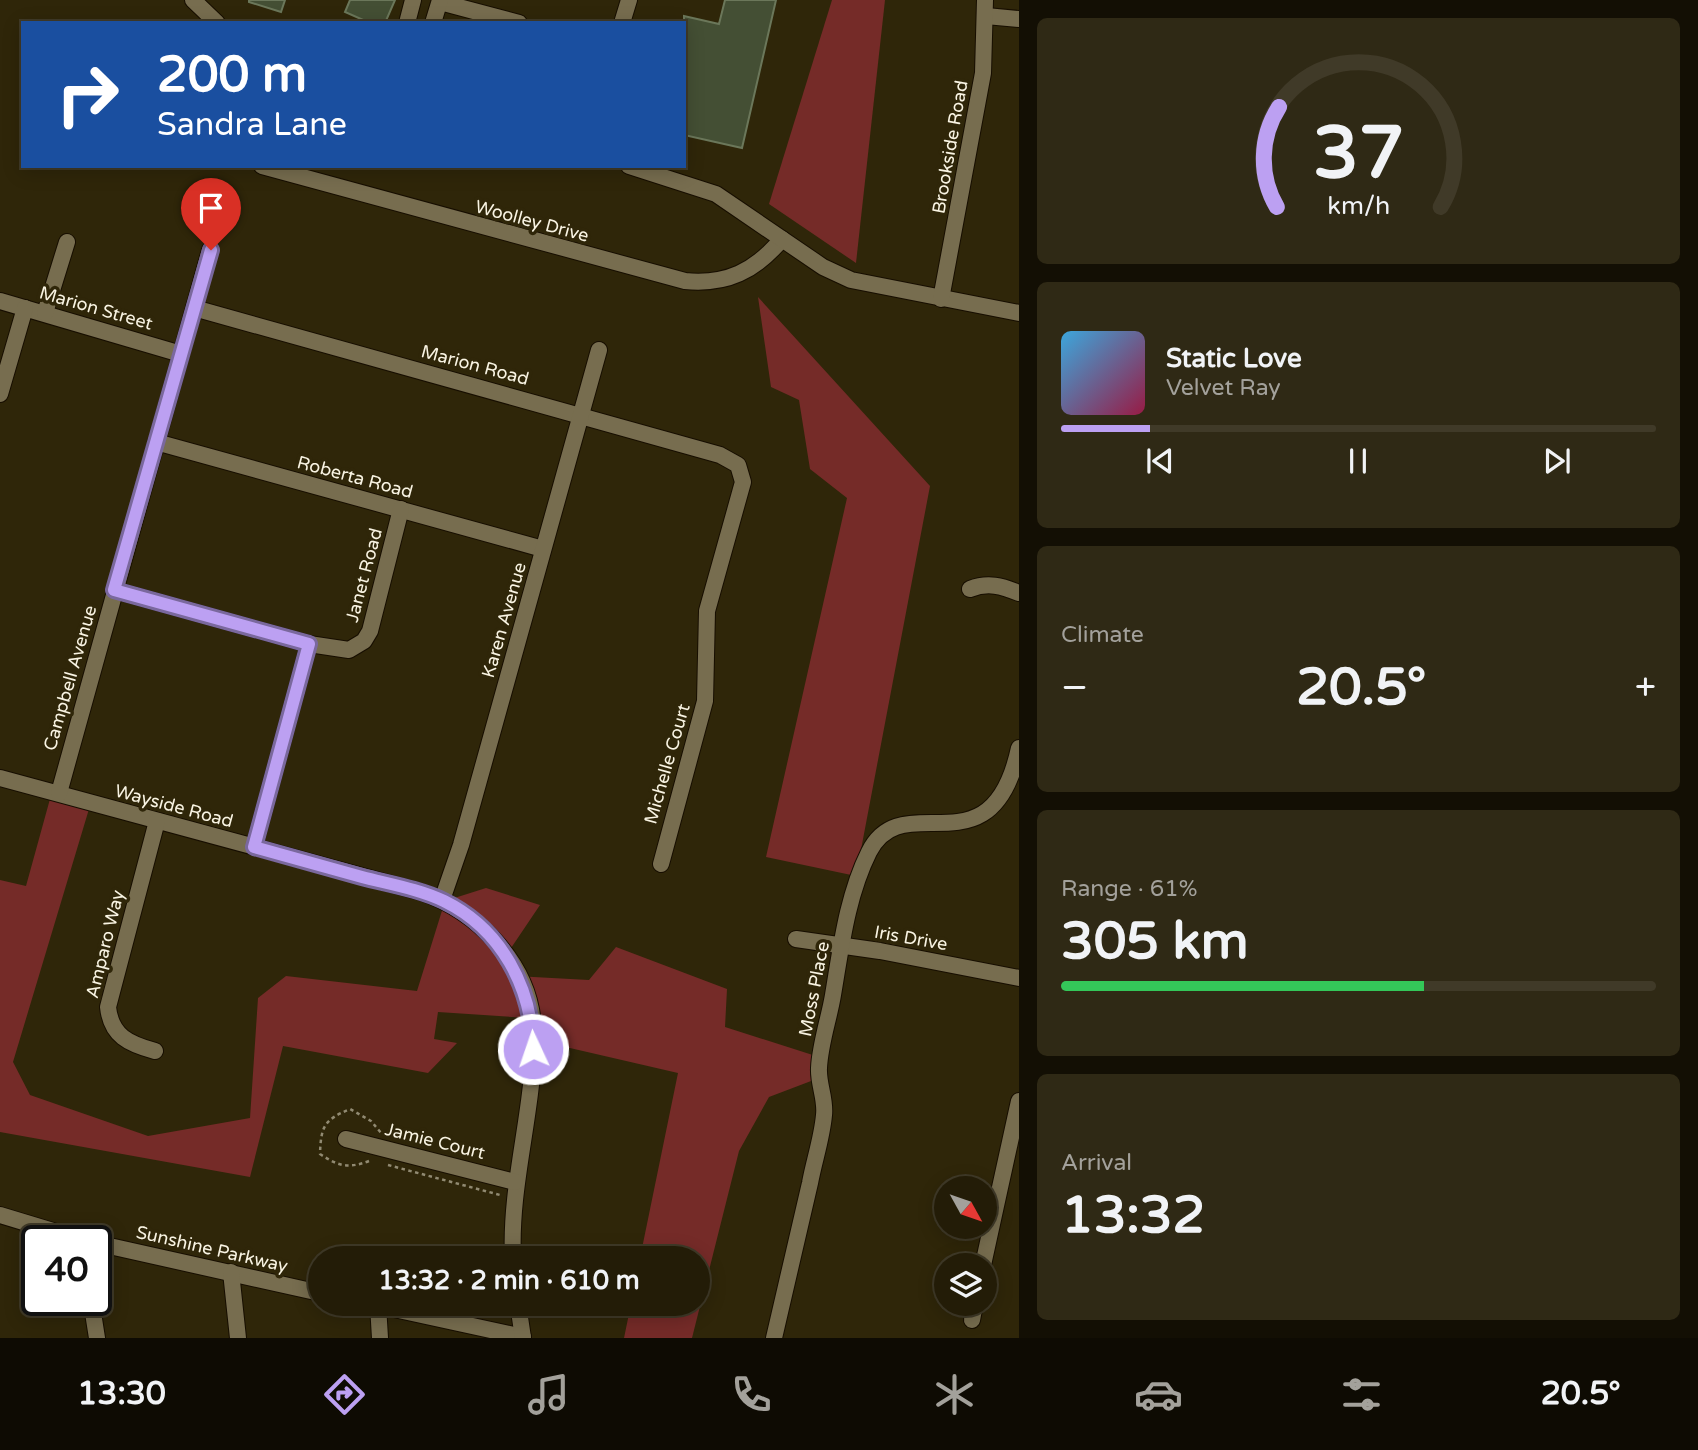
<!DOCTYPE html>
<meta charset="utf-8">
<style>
:root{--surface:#231c07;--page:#2f2915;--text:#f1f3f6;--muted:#a3a19b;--line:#403a28;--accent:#bca0f2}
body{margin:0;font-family:"Varela Round",sans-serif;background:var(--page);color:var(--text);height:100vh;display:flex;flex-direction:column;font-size:26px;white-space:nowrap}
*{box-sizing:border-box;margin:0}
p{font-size:23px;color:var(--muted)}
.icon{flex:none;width:38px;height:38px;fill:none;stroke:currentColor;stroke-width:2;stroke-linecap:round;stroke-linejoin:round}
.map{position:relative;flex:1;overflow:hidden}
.sheet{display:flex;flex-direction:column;gap:18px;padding:18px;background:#130f04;width:679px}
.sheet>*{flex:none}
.hud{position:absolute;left:21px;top:21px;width:665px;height:147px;border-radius:0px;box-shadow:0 4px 18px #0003,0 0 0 2px var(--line);background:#1a4fa0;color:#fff;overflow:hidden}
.needle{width:46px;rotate:130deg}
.controls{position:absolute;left:934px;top:1176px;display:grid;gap:14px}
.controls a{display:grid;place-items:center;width:63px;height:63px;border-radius:50%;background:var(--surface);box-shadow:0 4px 18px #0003,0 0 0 2px var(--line);font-size:35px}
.speed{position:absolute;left:21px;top:1225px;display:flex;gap:14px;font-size:35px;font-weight:700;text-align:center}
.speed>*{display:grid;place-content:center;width:91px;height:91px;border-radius:50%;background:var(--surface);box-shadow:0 4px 18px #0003,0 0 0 2px var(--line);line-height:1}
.speed .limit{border:4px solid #111;border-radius:10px;background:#fff;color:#111}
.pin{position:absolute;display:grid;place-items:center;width:60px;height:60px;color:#fff;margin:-72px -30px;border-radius:50% 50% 50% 0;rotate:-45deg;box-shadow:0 0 7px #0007}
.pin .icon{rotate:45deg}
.me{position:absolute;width:77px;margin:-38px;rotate:357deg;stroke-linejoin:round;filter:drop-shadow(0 0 5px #0008)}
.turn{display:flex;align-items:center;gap:24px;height:147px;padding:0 21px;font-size:32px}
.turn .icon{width:91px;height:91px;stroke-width:2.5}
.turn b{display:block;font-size:49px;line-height:60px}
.big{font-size:52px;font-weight:700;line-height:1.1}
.sheet .card{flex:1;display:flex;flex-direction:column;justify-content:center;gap:10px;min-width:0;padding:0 24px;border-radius:10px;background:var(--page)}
.sheet .dial{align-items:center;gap:0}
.dial svg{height:182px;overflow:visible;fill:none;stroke:var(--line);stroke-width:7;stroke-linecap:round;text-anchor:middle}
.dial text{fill:var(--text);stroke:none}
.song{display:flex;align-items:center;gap:21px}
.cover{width:84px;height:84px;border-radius:10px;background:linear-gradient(135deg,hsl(200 70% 55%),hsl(340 70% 35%))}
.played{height:7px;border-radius:4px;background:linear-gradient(90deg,var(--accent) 15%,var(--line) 15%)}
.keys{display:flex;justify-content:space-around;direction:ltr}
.heat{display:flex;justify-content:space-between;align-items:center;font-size:38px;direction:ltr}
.charge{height:10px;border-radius:5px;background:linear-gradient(90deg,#34c759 61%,var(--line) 0)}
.trip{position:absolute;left:308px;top:1246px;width:402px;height:70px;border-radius:35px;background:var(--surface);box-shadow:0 4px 18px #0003,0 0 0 2px var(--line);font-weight:700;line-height:70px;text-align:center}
.menu{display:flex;height:112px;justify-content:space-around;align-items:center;background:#0e0b03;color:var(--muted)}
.menu .icon{width:49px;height:49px}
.menu .on{color:var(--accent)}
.menu b{font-size:32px;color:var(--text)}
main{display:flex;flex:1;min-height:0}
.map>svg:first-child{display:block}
.green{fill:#752b28}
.building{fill:#444f34;stroke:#6b775a;stroke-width:2}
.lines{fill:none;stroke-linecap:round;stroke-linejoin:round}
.minor-casing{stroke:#170e00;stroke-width:18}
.path{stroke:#918a72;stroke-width:2.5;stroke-dasharray:3.5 3.5;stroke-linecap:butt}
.minor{stroke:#776d4f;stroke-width:16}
.route-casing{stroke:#7a689d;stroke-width:18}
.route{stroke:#bca0f2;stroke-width:12}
.labels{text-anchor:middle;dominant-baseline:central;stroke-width:7;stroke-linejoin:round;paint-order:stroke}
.street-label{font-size:18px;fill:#f9f4e3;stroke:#2f2609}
</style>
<main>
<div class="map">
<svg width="1019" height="1338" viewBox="0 0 1019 1338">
<rect width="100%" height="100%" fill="#2f2609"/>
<!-- green -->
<g class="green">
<polygon points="832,0 885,0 856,263 769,204"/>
<polygon points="758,297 930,486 856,876 766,857 847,498 810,469 799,400 771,387"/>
<polygon points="53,788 92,799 13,1062 30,1095 148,1136 250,1118 258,998 286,976 417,991 445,901 486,888 540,905 505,957 515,976 589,980 616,947 727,989 725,1027 819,1057 819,1078 769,1097 739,1151 692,1338 624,1338 631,1304 698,1304 698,1258 640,1258 678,1073 531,1039 527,1018 438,1012 434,1039 457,1043 428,1073 283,1046 250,1177 0,1132 0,880 26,886"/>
</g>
<!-- building -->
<g class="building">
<polygon points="249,0 285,0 281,12 249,2"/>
<polygon points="350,0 395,0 385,23 370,23 345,12"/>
<polygon points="725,0 776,0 742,148 684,135 684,16 719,24"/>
</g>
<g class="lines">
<!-- minor casing -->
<g class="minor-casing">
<g id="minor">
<polyline points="193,0 217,23"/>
<polyline points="440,2 519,23"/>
<polyline points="986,16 1019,19"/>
<polyline points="407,23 413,0"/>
<polyline points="433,23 440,0"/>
<polyline points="622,23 629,0"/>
<path d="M 262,166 L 685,281 C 727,285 755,271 782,239"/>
<polyline points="629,166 716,194 823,267 851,280 1019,313"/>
<polyline points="941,299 983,73 985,0"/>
<polyline points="0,301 181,354"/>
<polyline points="194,308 720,455 738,465 743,482 707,611 705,701 661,864"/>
<polyline points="45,313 67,242"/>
<polyline points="0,394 25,308"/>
<polyline points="156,442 543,549"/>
<path d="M 970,589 C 988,582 1002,586 1019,593"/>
<polyline points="114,590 309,644 349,650 364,641 370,631 401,509"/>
<path d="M 0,778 L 421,892 C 476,911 528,961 533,1024 C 538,1099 509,1179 513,1258"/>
<polyline points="59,793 210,250"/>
<polyline points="254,847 309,644"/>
<polyline points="442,900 461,845 599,350"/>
<polyline points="796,939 880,951 1019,978"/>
<path d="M 155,1051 C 129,1044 111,1036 108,1007 L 157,821"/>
<polyline points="346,1139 515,1182"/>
<polyline points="0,1215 86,1241"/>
<polyline points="96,1243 320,1293"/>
<polyline points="983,1265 1019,1101"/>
<polyline points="231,1272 238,1338"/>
<polyline points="91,1300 97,1338"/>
<polyline points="371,1304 523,1337"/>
<polyline points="518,1304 523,1338"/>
<polyline points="378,1305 380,1338"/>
<polyline points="972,1320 975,1304"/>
<path d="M 774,1338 C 786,1286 798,1235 810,1183 C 814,1161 822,1138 824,1115 C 826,1099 818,1084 819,1068 C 820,1044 829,1019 833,995 C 841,948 847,896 869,852 C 903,783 991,878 1019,748"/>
</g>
</g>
<!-- path -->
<g class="path">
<path d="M 369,1161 C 348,1169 338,1166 320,1154 C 321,1126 324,1120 350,1109 L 371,1121 L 382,1134"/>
<polyline points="388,1165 500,1195"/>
</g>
<!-- minor -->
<use href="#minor" class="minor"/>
</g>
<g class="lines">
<!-- route casing -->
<g class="route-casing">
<path id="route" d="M 211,250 L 114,590 L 309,644 L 254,847 C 290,857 326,867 362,877 C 389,884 419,889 444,901 C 501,929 532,987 533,1049"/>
</g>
<!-- route -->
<use href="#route" class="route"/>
</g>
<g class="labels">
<!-- street labels -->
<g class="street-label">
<text transform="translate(950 147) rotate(-80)">Brookside Road</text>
<text transform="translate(532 221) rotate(15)">Woolley Drive</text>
<text transform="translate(96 308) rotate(16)">Marion Street</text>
<text transform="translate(475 365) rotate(15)">Marion Road</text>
<text transform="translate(355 477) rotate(15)">Roberta Road</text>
<text transform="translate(364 575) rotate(-75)">Janet Road</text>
<text transform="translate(504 620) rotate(-74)">Karen Avenue</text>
<text transform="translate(70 678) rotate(-74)">Campbell Avenue</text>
<text transform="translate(667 764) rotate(-74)">Michelle Court</text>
<text transform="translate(174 806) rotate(15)">Wayside Road</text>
<text transform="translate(911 938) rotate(10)">Iris Drive</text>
<text transform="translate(105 944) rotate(-76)">Amparo Way</text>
<text transform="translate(814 989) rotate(-79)">Moss Place</text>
<text transform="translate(435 1141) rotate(14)">Jamie Court</text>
<text transform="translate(212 1249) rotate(13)">Sunshine Parkway</text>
</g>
</g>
</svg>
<div class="controls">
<a><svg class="needle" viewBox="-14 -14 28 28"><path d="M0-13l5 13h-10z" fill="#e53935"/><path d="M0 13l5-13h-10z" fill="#a3a19b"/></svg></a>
<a><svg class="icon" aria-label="layers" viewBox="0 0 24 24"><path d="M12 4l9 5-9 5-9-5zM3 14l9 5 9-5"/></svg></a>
</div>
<div class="speed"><div class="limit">40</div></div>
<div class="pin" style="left:211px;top:250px;background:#d93025"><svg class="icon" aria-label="arrive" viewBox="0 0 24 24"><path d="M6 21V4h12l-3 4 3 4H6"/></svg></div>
<svg class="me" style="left:533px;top:1049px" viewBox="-20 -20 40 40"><circle r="17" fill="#bca0f2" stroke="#fff" stroke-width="3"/><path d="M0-11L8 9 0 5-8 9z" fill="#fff"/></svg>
<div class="trip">13:32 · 2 min · 610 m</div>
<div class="hud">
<div class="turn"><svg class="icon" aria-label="right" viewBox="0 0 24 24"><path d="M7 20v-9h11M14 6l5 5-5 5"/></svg><div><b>200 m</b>Sandra Lane</div></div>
</div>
</div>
<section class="sheet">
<div class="card dial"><svg viewBox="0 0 100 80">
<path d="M14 69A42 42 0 1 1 86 69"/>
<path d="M14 69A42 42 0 0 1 15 25" stroke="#bca0f2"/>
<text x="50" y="56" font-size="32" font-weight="700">37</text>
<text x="50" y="72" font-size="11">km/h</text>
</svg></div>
<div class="card">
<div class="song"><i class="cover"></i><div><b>Static Love</b><p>Velvet Ray</p></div></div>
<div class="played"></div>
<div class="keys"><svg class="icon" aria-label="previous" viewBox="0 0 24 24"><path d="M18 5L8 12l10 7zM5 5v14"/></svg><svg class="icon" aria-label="pause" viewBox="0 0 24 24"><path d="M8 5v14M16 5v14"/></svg><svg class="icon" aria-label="next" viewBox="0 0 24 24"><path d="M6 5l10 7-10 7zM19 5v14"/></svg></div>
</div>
<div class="card"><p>Climate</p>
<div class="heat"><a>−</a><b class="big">20.5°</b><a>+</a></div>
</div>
<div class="card"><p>Range · 61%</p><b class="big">305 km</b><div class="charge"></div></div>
<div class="card"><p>Arrival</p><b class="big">13:32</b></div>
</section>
</main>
<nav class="menu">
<b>13:30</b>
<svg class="icon on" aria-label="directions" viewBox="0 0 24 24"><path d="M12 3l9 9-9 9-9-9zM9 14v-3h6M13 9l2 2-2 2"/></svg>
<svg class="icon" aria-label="music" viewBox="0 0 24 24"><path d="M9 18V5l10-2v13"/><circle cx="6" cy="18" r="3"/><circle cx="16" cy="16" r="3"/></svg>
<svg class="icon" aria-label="phone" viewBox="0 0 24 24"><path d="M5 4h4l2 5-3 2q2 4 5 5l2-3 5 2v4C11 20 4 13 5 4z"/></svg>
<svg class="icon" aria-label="climate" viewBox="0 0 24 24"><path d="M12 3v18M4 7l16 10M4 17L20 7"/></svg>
<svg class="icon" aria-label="car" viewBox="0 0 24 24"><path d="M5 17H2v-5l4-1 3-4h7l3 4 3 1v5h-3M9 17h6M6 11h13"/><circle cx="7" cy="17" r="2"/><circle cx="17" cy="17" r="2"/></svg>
<svg class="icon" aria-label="filters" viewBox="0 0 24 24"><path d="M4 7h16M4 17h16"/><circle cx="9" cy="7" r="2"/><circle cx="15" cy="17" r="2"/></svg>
<b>20.5°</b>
</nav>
